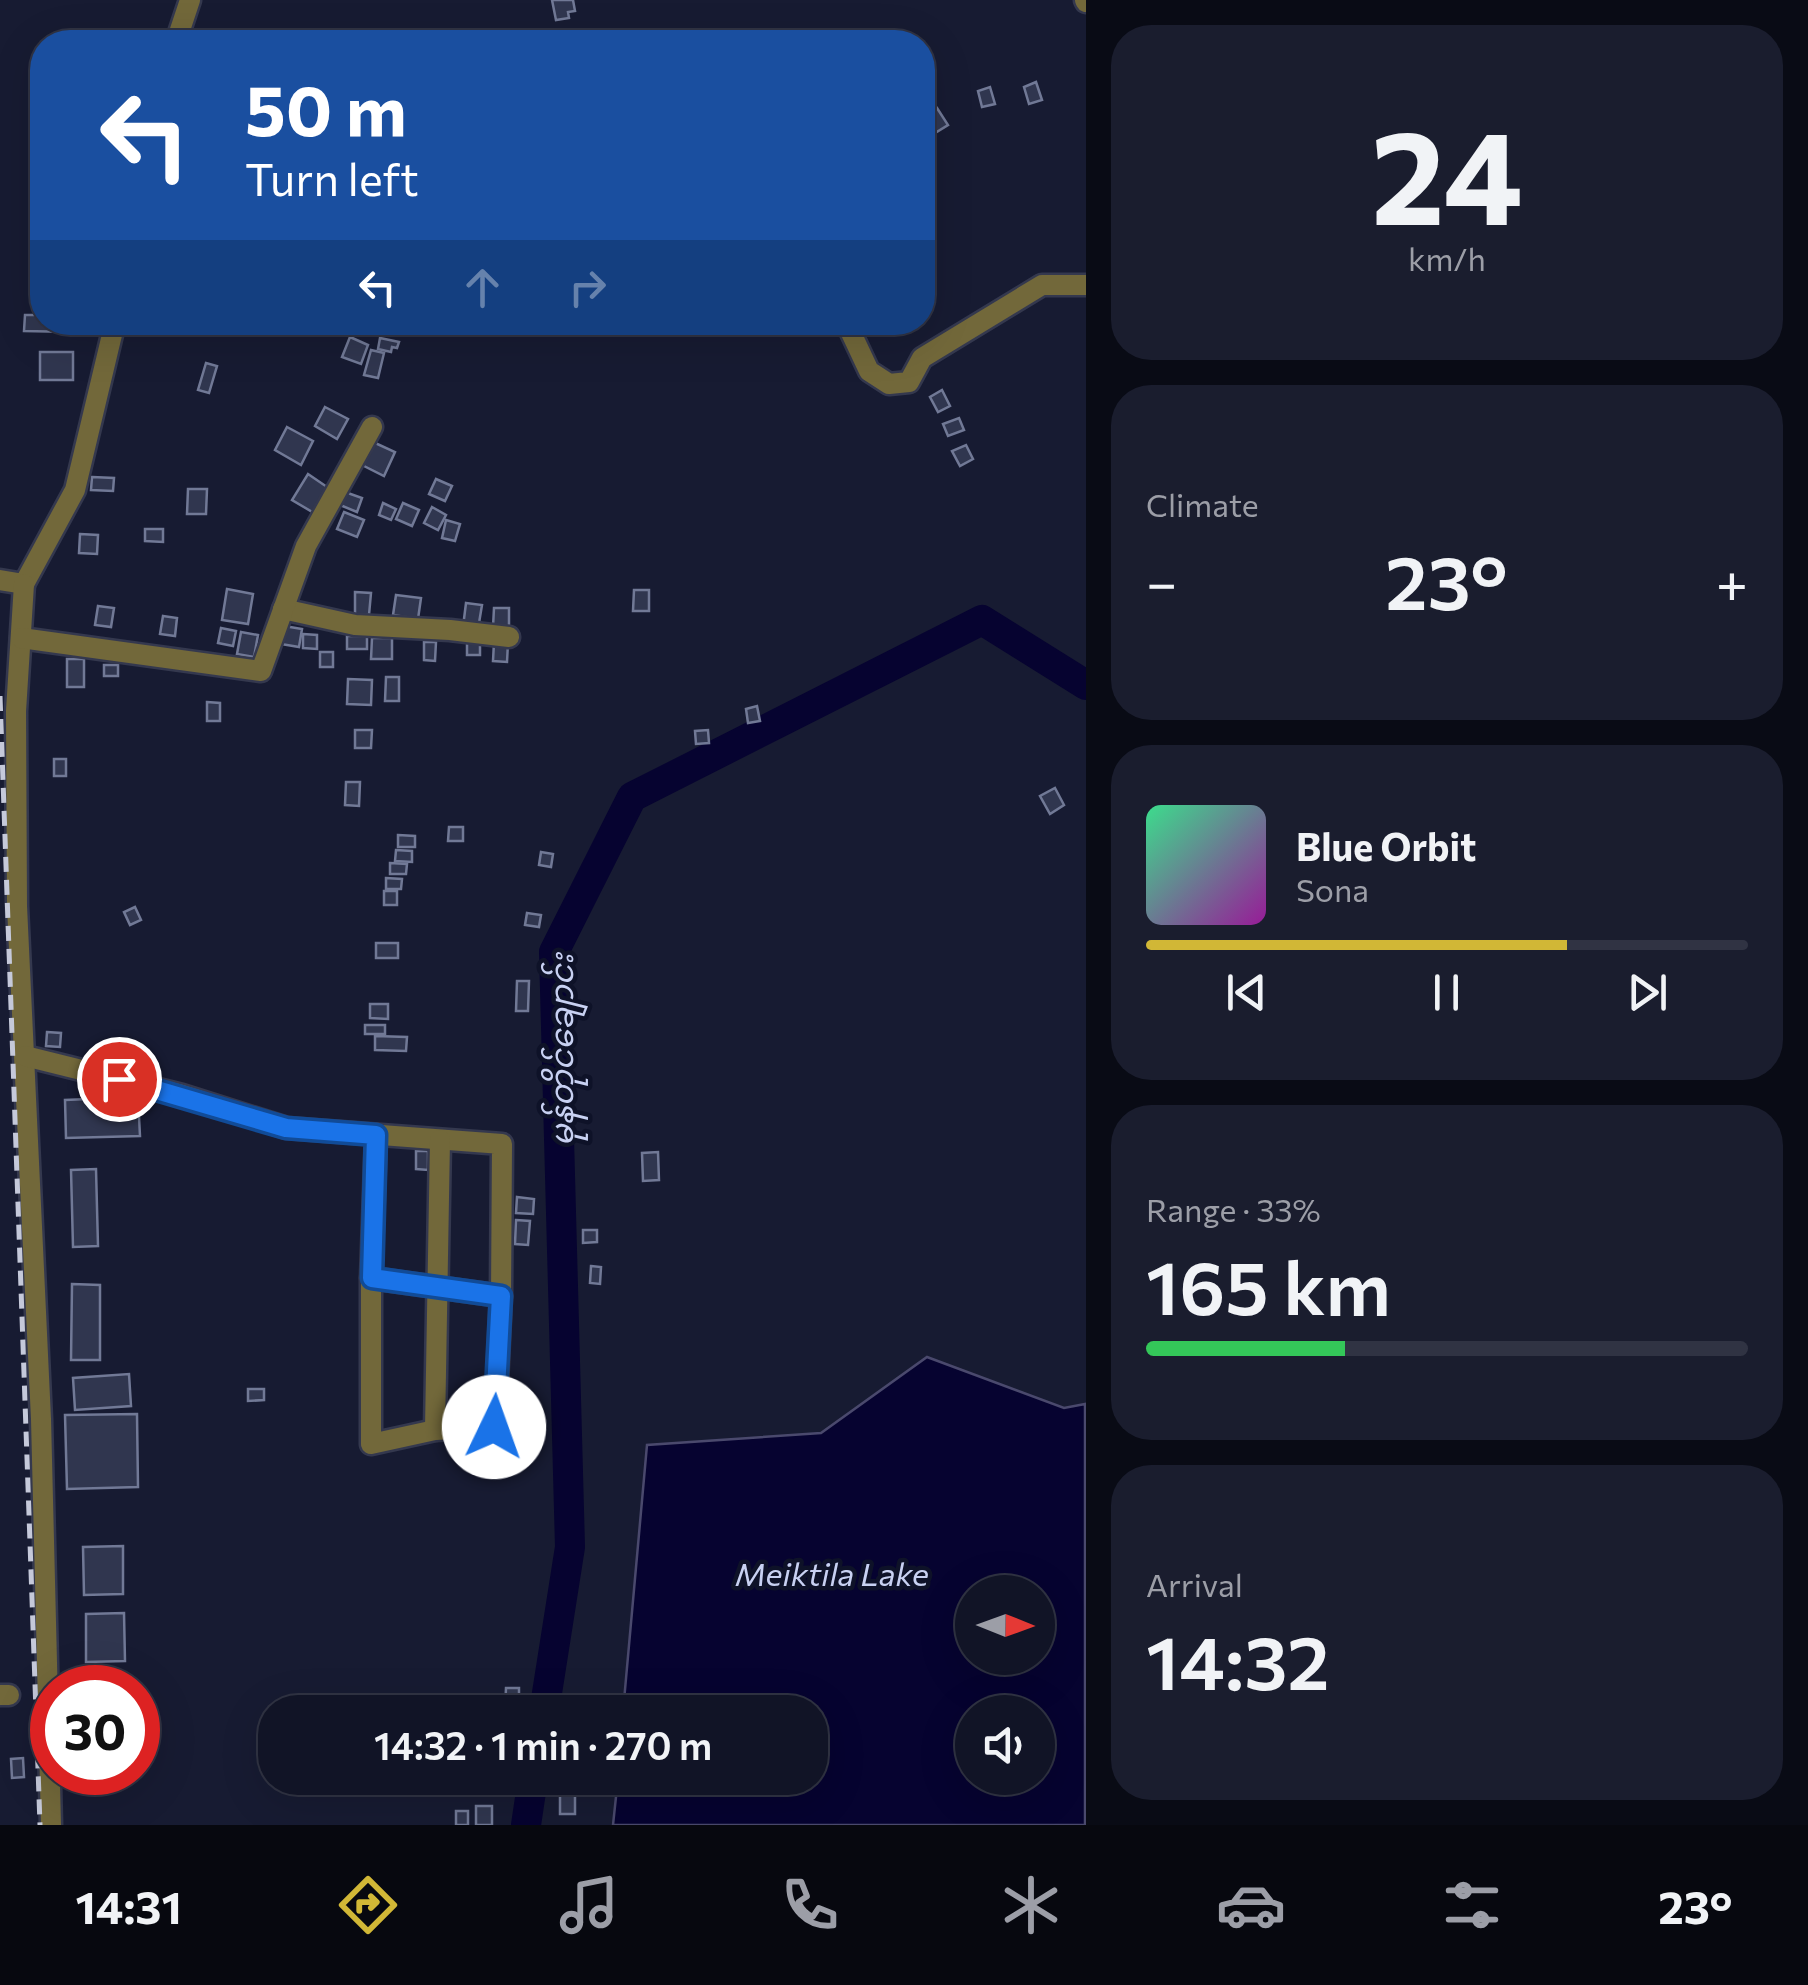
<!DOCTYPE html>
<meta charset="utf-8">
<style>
:root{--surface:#111426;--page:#1a1d2e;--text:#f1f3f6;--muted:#9c9ea7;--line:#303343;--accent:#d1b736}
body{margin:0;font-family:Commissioner,"Noto Sans Myanmar",sans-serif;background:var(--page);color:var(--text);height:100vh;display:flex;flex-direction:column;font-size:38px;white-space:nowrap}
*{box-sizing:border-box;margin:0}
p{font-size:32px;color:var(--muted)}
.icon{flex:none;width:55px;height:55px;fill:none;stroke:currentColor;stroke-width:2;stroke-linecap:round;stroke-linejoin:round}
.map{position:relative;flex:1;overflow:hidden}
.details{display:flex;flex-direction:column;gap:25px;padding:25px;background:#090b15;width:722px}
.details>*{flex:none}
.guide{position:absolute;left:30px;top:30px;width:905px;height:305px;border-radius:40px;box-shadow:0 10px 40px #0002,0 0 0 2px var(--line);background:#1a4fa0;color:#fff;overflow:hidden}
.needle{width:65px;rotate:91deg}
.fabs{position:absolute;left:955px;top:1575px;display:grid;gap:20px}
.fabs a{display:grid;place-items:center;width:100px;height:100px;border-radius:50%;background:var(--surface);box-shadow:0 10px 40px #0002,0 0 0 2px var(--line);font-size:50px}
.speed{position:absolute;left:30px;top:1665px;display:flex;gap:20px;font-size:50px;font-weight:700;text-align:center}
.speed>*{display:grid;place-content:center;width:130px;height:130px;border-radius:50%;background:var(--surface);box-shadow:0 10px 40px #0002,0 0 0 2px var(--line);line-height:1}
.speed .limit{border:15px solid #d22;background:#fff;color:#111}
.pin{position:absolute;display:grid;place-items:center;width:85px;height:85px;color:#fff;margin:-42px;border:5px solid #fff;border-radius:50%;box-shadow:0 2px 10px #0007}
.me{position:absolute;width:110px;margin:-55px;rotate:3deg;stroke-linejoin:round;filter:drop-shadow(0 0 8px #0008)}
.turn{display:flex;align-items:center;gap:35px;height:210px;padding:0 50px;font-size:45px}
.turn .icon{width:130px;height:130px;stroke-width:2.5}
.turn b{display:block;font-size:70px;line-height:85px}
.lanes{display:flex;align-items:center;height:95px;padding:0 50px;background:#0003;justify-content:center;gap:50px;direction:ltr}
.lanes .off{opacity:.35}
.big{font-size:75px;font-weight:600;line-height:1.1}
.details .widget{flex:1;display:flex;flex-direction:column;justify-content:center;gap:15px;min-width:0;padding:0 35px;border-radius:40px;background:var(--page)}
.details .dial{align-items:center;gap:0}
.dial b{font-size:130px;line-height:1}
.song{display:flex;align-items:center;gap:30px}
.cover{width:120px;height:120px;border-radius:15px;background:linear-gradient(135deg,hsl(150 70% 55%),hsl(300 70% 35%))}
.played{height:10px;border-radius:5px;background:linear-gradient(90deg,var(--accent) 70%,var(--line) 70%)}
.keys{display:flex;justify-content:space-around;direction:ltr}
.heat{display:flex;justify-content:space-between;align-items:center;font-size:55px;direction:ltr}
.charge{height:15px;border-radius:8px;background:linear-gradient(90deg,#34c759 33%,var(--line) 0)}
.trip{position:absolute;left:258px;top:1695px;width:570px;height:100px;border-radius:40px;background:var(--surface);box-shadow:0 10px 40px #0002,0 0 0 2px var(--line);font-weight:600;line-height:100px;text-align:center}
.tabs{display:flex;height:160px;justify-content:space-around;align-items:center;background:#07080f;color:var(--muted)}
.tabs .icon{width:70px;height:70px}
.tabs .on{color:var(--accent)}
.tabs b{font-size:45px;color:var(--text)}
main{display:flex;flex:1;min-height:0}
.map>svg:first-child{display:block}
.water{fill:#060330;stroke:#4a496d;stroke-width:2.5;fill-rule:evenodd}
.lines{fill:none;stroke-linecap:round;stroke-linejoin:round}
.river{stroke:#060330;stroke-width:30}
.building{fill:#30364f;stroke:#717996;stroke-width:2.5}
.minor-casing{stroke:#34384e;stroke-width:25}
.minor{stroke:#72683a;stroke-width:20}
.rail{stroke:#c5c9da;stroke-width:5;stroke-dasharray:15 8;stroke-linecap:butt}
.route-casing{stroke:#114b97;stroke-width:25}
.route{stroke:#1a73e8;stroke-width:18}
.labels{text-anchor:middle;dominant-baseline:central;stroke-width:9;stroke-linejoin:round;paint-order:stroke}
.water-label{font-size:32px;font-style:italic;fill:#c8d1f2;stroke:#0e1228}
</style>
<main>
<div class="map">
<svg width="1086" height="1825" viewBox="0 0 1086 1825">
<rect width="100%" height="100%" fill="#171b32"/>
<!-- water -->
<path class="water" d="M 927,1357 L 1064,1408 L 1085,1404 L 1085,1825 L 613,1825 L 618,1778 L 810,1778 L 810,1712 L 623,1712 L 647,1445 L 821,1433 ZM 972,1592 L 1038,1592 L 1038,1658 L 972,1658 ZM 972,1712 L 1038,1712 L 1038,1778 L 972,1778 Z"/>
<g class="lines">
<!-- river -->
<g class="river">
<polyline points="544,1712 570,1547 554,952 632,797 982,620 1086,685"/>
<polyline points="526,1825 533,1778"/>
</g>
</g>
<!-- building -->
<g class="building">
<polygon points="552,0 573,0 575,11 568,12 569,18 556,20"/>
<polygon points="1036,82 1042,100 1029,104 1024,87"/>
<polygon points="990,87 995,104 982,107 978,91"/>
<polygon points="937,108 948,125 935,133 924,116"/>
<polygon points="25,315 42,315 42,322 72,322 72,332 24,331"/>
<polygon points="350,337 368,345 361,364 342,357"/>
<polygon points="380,338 399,342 397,348 392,347 391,352 378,349"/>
<polygon points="371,350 384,353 378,378 364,375"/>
<rect x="40" y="352" width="33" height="28"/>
<polygon points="206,363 217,366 209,393 198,390"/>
<polygon points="942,390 950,406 938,412 930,397"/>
<polygon points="325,407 348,419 337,439 315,426"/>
<polygon points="959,418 964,430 948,436 943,424"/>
<polygon points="287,427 313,441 301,465 275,450"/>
<polygon points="373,442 395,452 384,476 362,465"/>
<polygon points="966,445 973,459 960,466 952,451"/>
<polygon points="308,474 330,489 314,513 292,500"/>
<polygon points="92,477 114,478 113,491 91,490"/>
<polygon points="436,479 452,486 445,501 429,494"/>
<polygon points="188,489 207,489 206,514 187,514"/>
<polygon points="345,492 362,498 357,512 340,505"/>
<polygon points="383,503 396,509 391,520 379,515"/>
<polygon points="403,503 419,510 412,526 396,519"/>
<polygon points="432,507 446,515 438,530 424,523"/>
<polygon points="344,512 364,520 357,537 337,529"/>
<polygon points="446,520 460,524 455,541 442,538"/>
<polygon points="145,529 163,529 163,542 145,541"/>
<polygon points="80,534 98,535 97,554 79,553"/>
<polygon points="227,589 253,594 248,624 222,620"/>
<polygon points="634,590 649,590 649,611 633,611"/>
<polygon points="355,592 371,593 369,615 355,614"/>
<polygon points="396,595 421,598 418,619 393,615"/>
<polygon points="466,603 482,605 478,629 463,627"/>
<polygon points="98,606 114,608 111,627 95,625"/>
<polygon points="494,608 509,608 509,627 493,627"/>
<polygon points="163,616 177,618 175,636 160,634"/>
<polygon points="284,626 302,629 299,647 281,644"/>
<polygon points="221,628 236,631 233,646 218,643"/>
<polygon points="241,632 258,635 254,657 237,654"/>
<polygon points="303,634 317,635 317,649 303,648"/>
<rect x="347" y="636" width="20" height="13"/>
<polygon points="372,638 392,638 392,659 371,659"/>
<polygon points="424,642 436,642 435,661 424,660"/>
<polygon points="494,642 508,643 507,662 493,661"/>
<rect x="467" y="643" width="13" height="12"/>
<rect x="320" y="652" width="13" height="15"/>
<rect x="67" y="659" width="17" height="28"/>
<rect x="104" y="665" width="14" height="11"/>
<polygon points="386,677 399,677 399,701 385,701"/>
<polygon points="348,679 372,680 371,705 347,704"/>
<polygon points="207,702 220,703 220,721 207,721"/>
<polygon points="757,706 760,721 748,723 746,709"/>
<polygon points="355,730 372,730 371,748 355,748"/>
<polygon points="708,730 709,743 696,744 695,731"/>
<rect x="54" y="759" width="12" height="17"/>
<polygon points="346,782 360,782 359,806 345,805"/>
<polygon points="1055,788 1064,805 1050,814 1040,796"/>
<polygon points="449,827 463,827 463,841 448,841"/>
<polygon points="398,835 415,836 415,847 398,847"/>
<polygon points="396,850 412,851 412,862 395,861"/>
<polygon points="541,852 553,854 551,867 539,865"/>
<polygon points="390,863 407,864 406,874 390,874"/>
<polygon points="386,878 402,879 401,889 386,889"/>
<rect x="384" y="891" width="13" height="14"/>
<polygon points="135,907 141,920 130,925 124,912"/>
<polygon points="527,913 541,915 539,927 525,925"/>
<rect x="376" y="943" width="22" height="15"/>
<polygon points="517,981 529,981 528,1011 516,1011"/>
<polygon points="370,1004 388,1004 388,1019 370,1018"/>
<rect x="365" y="1025" width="20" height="9"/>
<polygon points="47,1032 61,1033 60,1047 46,1046"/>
<polygon points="375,1036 407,1037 406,1051 375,1050"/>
<polygon points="138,1097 140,1136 66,1138 65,1100"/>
<polygon points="416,1151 428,1151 428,1170 416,1169"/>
<polygon points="658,1152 659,1180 643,1181 642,1153"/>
<polygon points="96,1169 98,1246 73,1247 71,1170"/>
<polygon points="517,1197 534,1199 533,1214 516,1213"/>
<polygon points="516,1220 530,1221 528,1245 515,1244"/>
<polygon points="583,1230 597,1230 597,1242 583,1243"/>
<polygon points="591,1266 601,1267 600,1284 590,1283"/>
<polygon points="72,1284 100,1285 100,1360 71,1360"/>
<polygon points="129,1374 131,1406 75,1410 73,1378"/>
<polygon points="248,1389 264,1389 264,1400 248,1401"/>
<polygon points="137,1414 138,1487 67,1489 65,1415"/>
<polygon points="123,1546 123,1594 84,1595 83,1547"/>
<polygon points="124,1613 125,1661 86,1662 86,1614"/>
<polygon points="506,1688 519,1688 519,1709 505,1709"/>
<polygon points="23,1758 24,1777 12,1778 11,1759"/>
<polygon points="569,1790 575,1790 575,1814 560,1814 560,1795 568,1795"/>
<rect x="476" y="1806" width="16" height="19"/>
<rect x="456" y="1811" width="12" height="14"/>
</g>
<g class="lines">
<!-- minor casing -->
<g class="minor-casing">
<g id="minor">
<polyline points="1085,0 1086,2"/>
<polyline points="176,42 190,0"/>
<polyline points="846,322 869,371 889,384 909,382 922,358 1042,285 1086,285"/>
<polyline points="0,580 24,584 75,490 115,322"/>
<polyline points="24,584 16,711 17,906 41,1419 51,1825"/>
<polyline points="283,609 355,625 450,630 509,637"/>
<polyline points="21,638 261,671 306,546 372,427"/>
<polyline points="25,1056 182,1095 287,1128 502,1144 501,1296 495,1427 435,1430 371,1444 371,1278"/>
<polyline points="376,1135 371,1278 501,1296"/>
<polyline points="435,1430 440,1140"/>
<polyline points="0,1695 9,1695"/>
</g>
</g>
<!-- minor -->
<use href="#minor" class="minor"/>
<!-- rail -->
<polyline class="rail" points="0,696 40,1825"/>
</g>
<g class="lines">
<!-- route casing -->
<g class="route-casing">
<polyline id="route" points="119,1079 286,1128 376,1135 372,1278 501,1296 494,1427"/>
</g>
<!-- route -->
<use href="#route" class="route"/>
</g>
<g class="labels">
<!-- water labels -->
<g class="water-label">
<text transform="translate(560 1050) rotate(-90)">မုန်တိုင်ချောင်း</text>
<text x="832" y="1573">Meiktila Lake</text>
</g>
</g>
</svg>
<div class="fabs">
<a><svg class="needle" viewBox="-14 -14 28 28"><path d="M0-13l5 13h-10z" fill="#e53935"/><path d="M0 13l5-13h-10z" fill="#9c9ea7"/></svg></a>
<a><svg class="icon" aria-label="sound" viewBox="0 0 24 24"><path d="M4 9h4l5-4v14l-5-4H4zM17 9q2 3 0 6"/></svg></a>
</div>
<div class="speed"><div class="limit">30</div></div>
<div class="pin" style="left:119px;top:1079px;background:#d93025"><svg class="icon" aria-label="arrive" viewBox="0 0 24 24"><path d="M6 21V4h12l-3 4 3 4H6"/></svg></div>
<svg class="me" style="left:494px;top:1427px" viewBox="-20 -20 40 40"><circle r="19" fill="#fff"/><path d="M0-13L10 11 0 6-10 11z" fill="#1a73e8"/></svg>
<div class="trip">14:32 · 1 min · 270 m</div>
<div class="guide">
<div class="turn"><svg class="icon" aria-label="left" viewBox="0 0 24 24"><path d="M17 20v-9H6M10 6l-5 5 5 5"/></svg><div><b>50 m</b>Turn left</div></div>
<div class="lanes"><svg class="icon" aria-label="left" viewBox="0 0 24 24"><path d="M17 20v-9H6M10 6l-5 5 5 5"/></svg><svg class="icon off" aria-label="ahead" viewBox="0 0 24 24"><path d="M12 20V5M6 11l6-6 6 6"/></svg><svg class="icon off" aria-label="right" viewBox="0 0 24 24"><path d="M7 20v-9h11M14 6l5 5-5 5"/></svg></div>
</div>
</div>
<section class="details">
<div class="widget dial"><b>24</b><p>km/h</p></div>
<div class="widget"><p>Climate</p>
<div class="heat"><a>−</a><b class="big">23°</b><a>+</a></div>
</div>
<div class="widget">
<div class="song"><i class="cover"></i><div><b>Blue Orbit</b><p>Sona</p></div></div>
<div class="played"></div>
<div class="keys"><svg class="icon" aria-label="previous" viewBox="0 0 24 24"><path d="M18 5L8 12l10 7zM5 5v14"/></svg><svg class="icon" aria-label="pause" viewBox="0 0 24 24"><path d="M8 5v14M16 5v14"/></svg><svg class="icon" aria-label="next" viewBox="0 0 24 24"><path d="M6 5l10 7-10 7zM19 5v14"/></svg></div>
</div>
<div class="widget"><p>Range · 33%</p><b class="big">165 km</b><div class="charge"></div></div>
<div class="widget"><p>Arrival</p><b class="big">14:32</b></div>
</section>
</main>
<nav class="tabs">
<b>14:31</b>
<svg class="icon on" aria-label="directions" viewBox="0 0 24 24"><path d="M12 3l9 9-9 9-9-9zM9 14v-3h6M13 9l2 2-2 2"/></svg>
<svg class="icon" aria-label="music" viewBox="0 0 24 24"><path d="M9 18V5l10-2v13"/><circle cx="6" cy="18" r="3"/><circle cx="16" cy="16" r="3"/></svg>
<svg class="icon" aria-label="phone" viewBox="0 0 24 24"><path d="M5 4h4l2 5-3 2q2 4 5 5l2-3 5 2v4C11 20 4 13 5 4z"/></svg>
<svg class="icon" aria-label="climate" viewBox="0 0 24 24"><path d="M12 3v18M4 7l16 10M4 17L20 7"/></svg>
<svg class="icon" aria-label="car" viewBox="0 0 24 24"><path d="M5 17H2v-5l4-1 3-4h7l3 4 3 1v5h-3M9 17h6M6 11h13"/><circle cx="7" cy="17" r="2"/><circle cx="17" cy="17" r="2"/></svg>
<svg class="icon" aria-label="filters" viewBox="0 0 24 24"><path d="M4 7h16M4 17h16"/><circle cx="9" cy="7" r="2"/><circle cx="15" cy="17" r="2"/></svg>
<b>23°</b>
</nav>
